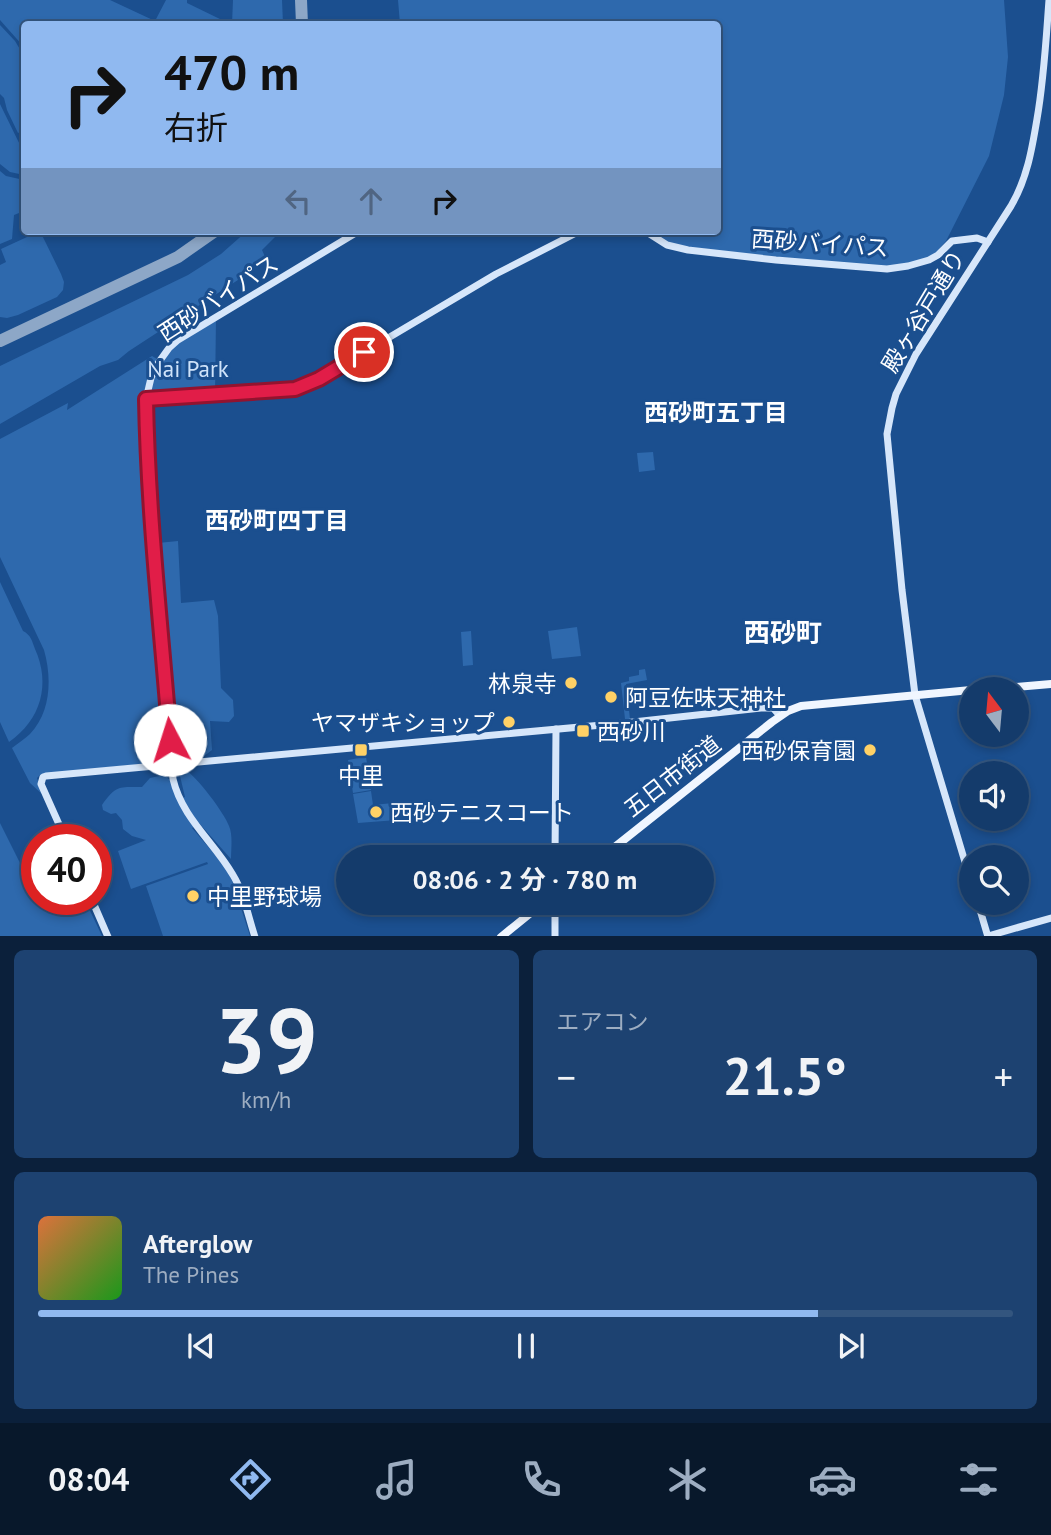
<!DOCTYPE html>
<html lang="ja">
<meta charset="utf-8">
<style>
:root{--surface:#143b6b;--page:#1d4271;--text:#f1f3f6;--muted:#9dadc1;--line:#33557e;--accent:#90b9f0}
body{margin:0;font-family:"PT Sans","Noto Sans JP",sans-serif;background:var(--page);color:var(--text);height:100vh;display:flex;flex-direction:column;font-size:26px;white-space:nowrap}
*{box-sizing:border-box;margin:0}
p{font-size:23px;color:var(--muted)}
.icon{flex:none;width:38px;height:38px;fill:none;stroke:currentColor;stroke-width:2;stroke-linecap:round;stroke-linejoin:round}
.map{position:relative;height:936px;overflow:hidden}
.panel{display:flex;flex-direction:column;gap:14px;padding:14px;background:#0b203b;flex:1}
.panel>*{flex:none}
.guide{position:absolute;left:21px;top:21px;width:700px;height:214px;border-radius:7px;box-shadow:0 4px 10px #0003,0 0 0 2px var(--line);background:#90b9f0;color:#111;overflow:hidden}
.needle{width:46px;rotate:344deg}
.tools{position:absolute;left:959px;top:677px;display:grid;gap:14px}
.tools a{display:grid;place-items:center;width:70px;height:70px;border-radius:50%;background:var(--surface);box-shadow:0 4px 10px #0003,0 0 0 2px var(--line);font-size:35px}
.speed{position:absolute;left:21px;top:824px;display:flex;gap:14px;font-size:35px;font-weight:700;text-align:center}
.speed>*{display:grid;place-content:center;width:91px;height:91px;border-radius:50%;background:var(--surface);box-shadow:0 4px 10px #0003,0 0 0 2px var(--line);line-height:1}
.speed .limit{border:10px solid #d22;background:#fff;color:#111}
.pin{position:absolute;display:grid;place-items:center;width:60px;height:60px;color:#fff;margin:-30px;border:4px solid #fff;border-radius:50%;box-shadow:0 2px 7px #0007}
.me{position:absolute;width:77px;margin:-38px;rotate:355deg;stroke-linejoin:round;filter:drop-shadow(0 0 5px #0008)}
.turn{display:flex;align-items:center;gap:24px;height:147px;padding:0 28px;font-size:32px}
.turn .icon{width:91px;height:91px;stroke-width:2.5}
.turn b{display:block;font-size:49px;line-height:60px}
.lanes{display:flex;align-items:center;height:66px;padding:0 28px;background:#0003;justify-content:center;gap:35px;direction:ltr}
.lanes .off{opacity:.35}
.big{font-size:52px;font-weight:700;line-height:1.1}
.panel .tile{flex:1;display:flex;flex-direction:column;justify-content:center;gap:10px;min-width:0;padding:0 24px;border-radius:10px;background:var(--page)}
.panel .dial{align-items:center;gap:0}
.dial b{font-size:91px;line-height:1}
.song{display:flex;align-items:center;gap:21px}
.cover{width:84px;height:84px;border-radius:10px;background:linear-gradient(135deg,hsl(20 70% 55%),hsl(120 70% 35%))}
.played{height:7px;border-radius:4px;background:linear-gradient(90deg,var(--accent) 80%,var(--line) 80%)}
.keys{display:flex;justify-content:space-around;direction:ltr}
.heat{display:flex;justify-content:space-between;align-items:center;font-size:38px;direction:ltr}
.panel .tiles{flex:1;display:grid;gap:14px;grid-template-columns:1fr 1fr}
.tile:last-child{grid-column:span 2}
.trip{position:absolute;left:336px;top:845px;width:378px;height:70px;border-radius:35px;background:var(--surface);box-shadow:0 4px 10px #0003,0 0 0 2px var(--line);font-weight:700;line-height:70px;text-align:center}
.menu{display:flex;height:112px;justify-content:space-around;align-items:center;background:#08182b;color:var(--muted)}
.menu .icon{width:49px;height:49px}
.menu .active{color:var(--accent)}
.menu b{font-size:32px;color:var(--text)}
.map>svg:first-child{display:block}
.green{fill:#2e69ad}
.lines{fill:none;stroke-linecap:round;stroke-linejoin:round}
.taxiway{stroke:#8da7c7;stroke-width:12}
.secondary{stroke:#d6e6fa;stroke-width:7}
.primary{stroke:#f0f6ff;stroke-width:8}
.route-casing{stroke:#92132f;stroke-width:18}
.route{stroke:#e11d48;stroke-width:12}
.poi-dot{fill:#ffd166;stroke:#1b4f8f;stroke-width:2.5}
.labels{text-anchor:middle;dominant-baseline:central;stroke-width:6;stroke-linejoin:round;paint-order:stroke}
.street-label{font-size:23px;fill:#fff;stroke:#1b4f8f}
.park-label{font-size:23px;fill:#cfe3fa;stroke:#1b4f8f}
.poi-label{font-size:23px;fill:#fff;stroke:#1b4f8f;text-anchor:start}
.neighbourhood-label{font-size:24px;font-weight:bold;fill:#fff;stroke:#1b4f8f}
.quarter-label{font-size:26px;font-weight:bold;fill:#fff;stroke:#1b4f8f}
</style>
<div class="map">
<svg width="1051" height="937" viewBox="0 0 1051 937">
<rect width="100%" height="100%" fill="#1b4f8f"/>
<!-- green -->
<g class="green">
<polygon points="0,0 110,0 155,21 166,0 187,0 187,3 222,20 222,24 24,24 24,47 0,20"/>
<polygon points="233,0 282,0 283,24 232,24"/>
<polygon points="398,0 1004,0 1008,57 1004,95 989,156 946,241 940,248 934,258 887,269 667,245 650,231 718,231 718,24 400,24"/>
<polygon points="0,25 15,41 24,56 24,137 22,131 18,133 7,110 4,98 0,94"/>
<polygon points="0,104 23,151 19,155 21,158 24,156 24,175 10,172 0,164"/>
<polygon points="0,171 6,176 24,180 24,211 14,215 12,239 0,244"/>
<polygon points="40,231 61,274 64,282 63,290 57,297 18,315 7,318 0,317 0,265 6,262 1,249"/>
<polygon points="247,231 281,231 262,250 267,261 129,351 118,360 100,366 0,424 0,366 188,275 221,254"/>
<polygon points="216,318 215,394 146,399 148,389 169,348"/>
<path d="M 152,356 L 157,359 L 144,391 L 168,753 L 161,762 L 41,774 L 37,778 L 42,794 L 30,783 L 12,748 C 18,743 25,739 30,734 C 51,712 52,678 44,650 L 0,557 L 0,439 L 68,403 L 67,410 Z"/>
<polygon points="653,452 655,470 639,472 637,453"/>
<polygon points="178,541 181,603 214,600 218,616 221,688 233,700 234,716 229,722 210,721 212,750 199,760 178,759 174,751 158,543"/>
<path d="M 0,582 L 23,631 C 31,635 32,641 35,649 C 51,684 41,720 9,742 L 0,722 Z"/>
<polygon points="577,627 581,656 552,659 548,631"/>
<polygon points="471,631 473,665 463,666 461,632"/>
<polygon points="645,669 647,680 626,684 630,719 625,719 621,683 629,681 629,677 639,675 639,670"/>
<polygon points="365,750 371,790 353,793 348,760 359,758 358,751"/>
<path d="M 185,770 C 196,775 225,814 229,826 C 233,835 231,849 231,859 L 199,823 L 192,828 L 229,871 L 250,936 L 163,936 L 146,886 L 208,864 L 207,862 L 131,889 L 118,851 L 146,840 L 132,836 L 123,829 L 122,820 L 116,813 L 111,814 L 103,810 L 102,805 C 116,785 119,787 142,787 L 150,778 L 164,775 L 170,780 L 178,800 L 185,797 L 180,776 Z"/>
<polygon points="371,791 373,805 393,803 397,820 358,823 353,794"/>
<polygon points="0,823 33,889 37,888 37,900 85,900 102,936 0,936"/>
</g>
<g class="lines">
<!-- taxiway -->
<g class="taxiway">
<polyline points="301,0 302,24"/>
<polyline points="0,341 178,257 215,231"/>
</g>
<!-- secondary -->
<g class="secondary">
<polyline points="645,231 667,245 688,250 776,260 887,269 908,266 929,260 938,255 952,241 977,238 988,242"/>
<polyline points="146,399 295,389 319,379 496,274 580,231"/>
<polyline points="66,840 41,784 43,777 46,776 624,723 761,708 773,708 780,716"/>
<polyline points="555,858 556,729"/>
<path d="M 971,882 L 915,695 L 902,590 L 887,434 L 892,408 L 896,394 L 916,354 L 1011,206 C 1027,179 1032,149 1037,119 C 1044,79 1046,40 1049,0"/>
<polyline points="92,900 108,937"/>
<polyline points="978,903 988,937"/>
<polyline points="988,936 1051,918"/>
<path d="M 255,937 C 248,916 244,893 233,875 C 214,842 182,818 173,779 L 152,539 L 147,458 L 146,399 L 151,378 L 156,366 L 169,348 L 178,340 L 359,231"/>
<polyline points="555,937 555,903"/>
</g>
<!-- primary -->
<g class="primary">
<polyline points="981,690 1051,684"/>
<polyline points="601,858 772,722 788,711 801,706 971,690"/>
<polyline points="501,937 543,903"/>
</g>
</g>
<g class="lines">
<!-- route casing -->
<g class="route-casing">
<path id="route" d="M 170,740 C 161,626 148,513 146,399 L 295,389 L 319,379 L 364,352"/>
</g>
<!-- route -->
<use href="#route" class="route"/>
</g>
<!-- markers -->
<g class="poi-dot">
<circle cx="571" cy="683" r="7"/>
<circle cx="611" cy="697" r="7"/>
<circle cx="509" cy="722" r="7"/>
<rect x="576" y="724" width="14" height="14" rx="3.5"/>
<rect x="354" y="743" width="14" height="14" rx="3.5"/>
<circle cx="870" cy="750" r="7"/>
<circle cx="376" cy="812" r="7"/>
<circle cx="193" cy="896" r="7"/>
</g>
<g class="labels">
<!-- street labels -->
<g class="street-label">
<text transform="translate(820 243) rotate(4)">西砂バイパス</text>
<text transform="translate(218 298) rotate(-33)">西砂バイパス</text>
<text transform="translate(923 311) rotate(-59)">殿ヶ谷戸通り</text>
<text transform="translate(672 776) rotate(-38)">五日市街道</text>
</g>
<!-- park labels -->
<g class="park-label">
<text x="188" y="368">Nai Park</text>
</g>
<!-- poi labels -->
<g class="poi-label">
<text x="557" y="683" text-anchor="end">林泉寺</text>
<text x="625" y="697">阿豆佐味天神社</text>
<text x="495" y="722" text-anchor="end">ヤマザキショップ</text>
<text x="597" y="731">西砂川</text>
<text x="856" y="750" text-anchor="end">西砂保育園</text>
<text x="361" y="775" text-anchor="middle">中里</text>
<text x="390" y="812">西砂テニスコート</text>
<text x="207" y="896">中里野球場</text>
</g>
<!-- neighbourhood labels -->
<g class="neighbourhood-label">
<text x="716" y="412">西砂町五丁目</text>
<text x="277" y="520">西砂町四丁目</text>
</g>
<!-- quarter labels -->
<g class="quarter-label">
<text x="783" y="632">西砂町</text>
</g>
</g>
</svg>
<div class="tools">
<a><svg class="needle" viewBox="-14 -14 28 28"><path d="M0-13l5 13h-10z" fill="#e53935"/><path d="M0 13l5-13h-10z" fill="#9dadc1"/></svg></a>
<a><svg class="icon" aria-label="sound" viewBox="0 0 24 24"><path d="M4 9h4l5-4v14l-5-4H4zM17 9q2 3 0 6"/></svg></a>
<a><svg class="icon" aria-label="search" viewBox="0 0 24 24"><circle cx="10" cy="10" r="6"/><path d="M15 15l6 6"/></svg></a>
</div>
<div class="speed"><div class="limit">40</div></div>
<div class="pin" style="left:364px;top:352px;background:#d93025"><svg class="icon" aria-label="arrive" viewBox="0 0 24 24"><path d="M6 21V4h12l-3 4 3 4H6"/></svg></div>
<svg class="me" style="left:170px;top:740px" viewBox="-20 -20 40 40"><circle r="19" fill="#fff"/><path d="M0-13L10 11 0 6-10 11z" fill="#e11d48"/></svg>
<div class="trip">08:06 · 2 分 · 780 m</div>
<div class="guide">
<div class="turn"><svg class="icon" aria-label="right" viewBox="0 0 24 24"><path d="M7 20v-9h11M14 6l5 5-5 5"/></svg><div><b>470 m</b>右折</div></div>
<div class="lanes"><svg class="icon off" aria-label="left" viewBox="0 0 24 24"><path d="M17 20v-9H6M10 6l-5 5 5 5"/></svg><svg class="icon off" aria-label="ahead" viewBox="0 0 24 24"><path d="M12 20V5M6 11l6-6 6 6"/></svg><svg class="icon" aria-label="right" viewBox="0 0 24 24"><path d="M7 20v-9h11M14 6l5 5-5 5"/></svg></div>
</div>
</div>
<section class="panel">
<div class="tiles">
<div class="tile dial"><b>39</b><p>km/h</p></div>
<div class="tile"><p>エアコン</p>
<div class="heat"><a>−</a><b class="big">21.5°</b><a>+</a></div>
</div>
<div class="tile">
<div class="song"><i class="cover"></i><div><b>Afterglow</b><p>The Pines</p></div></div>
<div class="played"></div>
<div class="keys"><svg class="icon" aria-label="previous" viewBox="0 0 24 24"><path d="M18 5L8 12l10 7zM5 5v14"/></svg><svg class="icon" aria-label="pause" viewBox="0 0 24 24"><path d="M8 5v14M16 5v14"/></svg><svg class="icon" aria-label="next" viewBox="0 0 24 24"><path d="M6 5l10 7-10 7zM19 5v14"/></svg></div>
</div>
</div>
</section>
<nav class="menu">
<b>08:04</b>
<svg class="icon active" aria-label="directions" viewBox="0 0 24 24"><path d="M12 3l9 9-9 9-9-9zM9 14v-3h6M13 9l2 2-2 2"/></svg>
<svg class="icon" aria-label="music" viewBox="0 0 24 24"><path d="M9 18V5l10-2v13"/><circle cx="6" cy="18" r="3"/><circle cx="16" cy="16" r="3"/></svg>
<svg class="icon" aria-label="phone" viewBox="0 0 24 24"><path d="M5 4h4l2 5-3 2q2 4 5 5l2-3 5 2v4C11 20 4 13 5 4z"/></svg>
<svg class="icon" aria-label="climate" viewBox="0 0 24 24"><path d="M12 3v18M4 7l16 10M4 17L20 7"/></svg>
<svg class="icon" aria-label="car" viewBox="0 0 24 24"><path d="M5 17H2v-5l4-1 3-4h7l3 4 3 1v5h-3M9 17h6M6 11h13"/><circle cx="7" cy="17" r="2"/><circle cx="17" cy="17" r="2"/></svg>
<svg class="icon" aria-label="filters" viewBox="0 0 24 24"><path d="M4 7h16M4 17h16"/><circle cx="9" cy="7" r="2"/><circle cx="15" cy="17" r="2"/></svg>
</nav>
